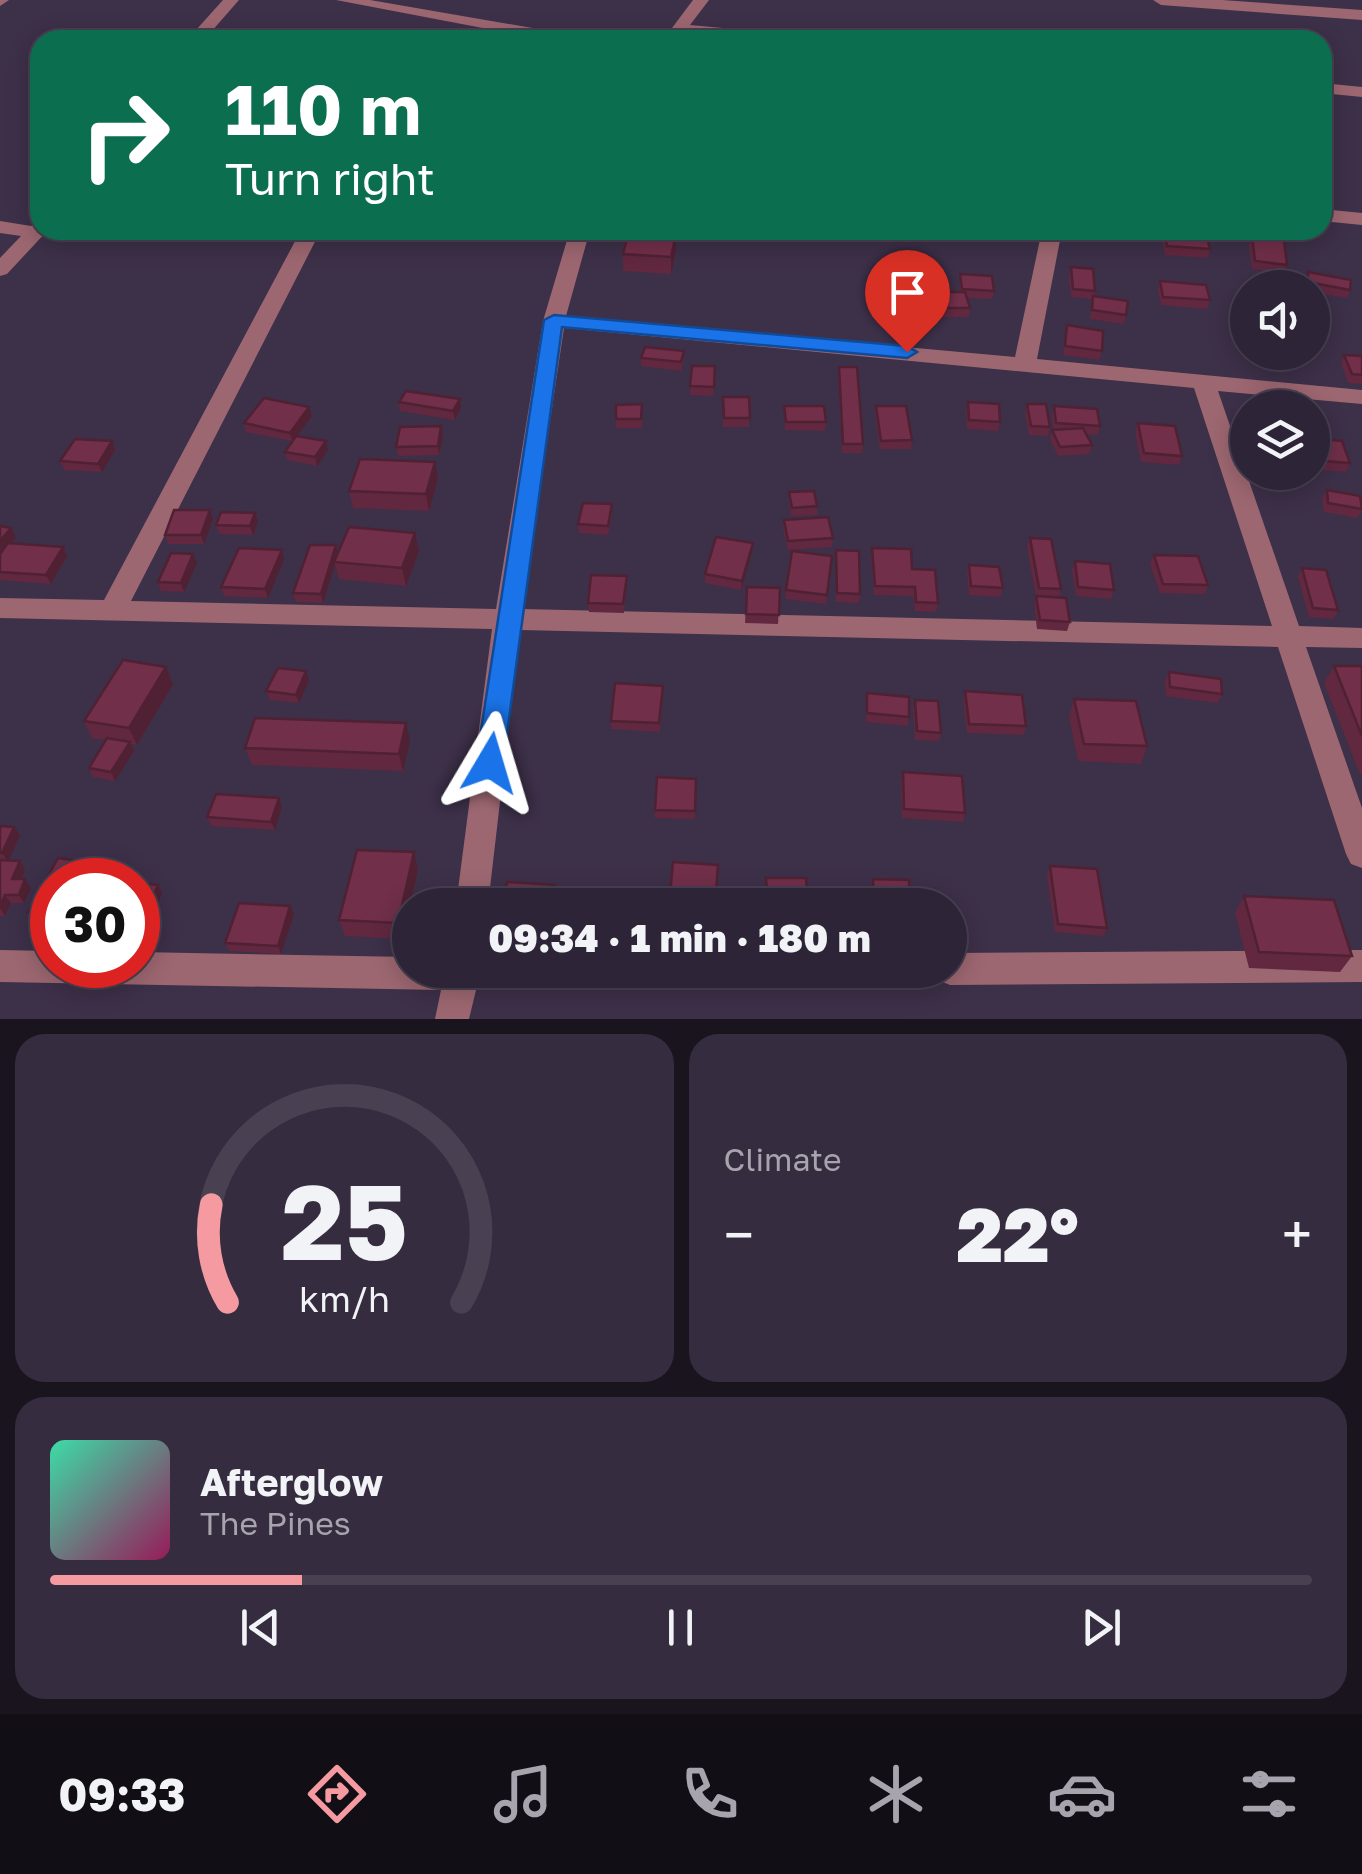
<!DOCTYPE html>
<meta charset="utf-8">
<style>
:root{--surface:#2e2437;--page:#362c3f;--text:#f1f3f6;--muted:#a7a4ad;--line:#494152;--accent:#f49aa0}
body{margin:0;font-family:"Golos Text",sans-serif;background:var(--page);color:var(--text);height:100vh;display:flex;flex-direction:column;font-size:38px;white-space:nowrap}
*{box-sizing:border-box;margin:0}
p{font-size:32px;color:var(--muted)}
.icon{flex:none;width:55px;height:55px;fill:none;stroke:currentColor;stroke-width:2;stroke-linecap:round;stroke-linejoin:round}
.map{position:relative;height:1019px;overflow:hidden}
.sheet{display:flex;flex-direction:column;gap:15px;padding:15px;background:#19141e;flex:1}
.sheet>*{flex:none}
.banner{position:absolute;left:30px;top:30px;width:1302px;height:210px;border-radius:30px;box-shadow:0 5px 25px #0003,0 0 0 2px var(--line);background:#0b6e4f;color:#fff;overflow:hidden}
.fabs{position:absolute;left:1230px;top:270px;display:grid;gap:20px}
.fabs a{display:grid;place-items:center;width:100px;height:100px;border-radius:50%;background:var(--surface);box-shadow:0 5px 25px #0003,0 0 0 2px var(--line);font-size:50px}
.speed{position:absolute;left:30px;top:858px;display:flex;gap:20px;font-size:50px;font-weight:700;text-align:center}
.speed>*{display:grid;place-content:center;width:130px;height:130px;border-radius:50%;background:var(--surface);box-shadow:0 5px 25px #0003,0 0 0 2px var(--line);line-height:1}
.speed .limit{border:15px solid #d22;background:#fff;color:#111}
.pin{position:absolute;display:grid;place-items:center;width:85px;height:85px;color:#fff;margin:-102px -42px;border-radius:50% 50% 50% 0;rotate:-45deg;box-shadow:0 0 10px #0007}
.pin .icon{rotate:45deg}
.me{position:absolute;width:110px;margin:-55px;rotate:7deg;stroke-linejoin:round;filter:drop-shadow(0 0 8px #0008)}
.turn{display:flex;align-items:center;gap:35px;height:210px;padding:0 30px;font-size:45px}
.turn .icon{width:130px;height:130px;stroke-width:2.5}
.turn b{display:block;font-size:70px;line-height:85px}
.big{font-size:75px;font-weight:800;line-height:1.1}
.sheet .tile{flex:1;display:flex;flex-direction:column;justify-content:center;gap:15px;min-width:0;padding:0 35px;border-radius:30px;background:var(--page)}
.sheet .dial{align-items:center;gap:0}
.dial svg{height:260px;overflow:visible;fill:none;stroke:var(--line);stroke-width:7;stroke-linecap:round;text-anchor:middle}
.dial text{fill:var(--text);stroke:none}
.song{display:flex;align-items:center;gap:30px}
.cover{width:120px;height:120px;border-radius:15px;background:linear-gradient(135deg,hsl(160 70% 55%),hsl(330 70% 35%))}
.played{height:10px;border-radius:5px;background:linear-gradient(90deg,var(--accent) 20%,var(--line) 20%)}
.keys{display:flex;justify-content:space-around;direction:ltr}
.heat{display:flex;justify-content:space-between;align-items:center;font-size:55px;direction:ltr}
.sheet .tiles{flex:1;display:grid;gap:15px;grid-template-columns:1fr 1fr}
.tile:last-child{grid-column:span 2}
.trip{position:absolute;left:392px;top:888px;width:575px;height:100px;border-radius:50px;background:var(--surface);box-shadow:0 5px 25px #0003,0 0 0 2px var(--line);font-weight:800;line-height:100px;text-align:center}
.dock{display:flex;height:160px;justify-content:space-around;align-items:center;background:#120e16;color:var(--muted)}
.dock .icon{width:70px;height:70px}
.dock .selected{color:var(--accent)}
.dock b{font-size:45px;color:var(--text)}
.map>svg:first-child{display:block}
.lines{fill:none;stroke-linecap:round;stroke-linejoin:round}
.minor{fill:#9d6771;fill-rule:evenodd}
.wall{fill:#61283f}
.shaded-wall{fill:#4f2133}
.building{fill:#712f49;stroke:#4f2133;stroke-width:2.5}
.route{fill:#1a73e8;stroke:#114b97;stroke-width:2.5}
</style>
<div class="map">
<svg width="1362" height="1019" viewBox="0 0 1362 1019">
<rect width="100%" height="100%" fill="#3d3049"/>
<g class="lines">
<!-- minor -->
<g class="minor">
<polygon points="0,0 9,0 0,6"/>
<polygon points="223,0 239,0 204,40 187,40"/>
<polygon points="336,0 370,0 573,35 581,40 546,40"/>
<polygon points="693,0 709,0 690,25 800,35 808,40 684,34 680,39 668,39 666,36"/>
<polygon points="1153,0 1222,0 1362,10 1362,20 1161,5"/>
<polygon points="1322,83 1362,87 1362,97 1322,93"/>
<polygon points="1322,209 1362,213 1362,225 1322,221"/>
<polygon points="0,221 31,226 40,222 40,230 48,230 7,274 0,276 0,258 21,236 0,233"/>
<path d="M 301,230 L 321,230 L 131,601 L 496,609 L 543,321 L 570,230 L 590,230 L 566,316 L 1015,357 L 1042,230 L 1062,230 L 1037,359 L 1362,390 L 1362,404 L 1218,391 L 1299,626 L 1362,628 L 1362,648 L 1306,647 L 1362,808 L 1362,868 L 1351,864 L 1346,854 L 1278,647 L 520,630 L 488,905 L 456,905 L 492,629 L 0,618 L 0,598 L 104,600 ZM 564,328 L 1194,388 L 1272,626 L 522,609 Z"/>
<polygon points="0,950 52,951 52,965 138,965 138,952 410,957 410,970 888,970 883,981 871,986 476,990 469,1019 435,1019 441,990 0,982"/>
<polygon points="1362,950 1362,982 950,985 938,980 934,970 950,970 950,953"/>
</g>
</g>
<!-- wall -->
<g class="wall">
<polygon points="1160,230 1205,230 1210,249 1208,258 1165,255"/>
<polygon points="1252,236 1287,265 1284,273 1252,269 1249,245"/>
<polygon points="676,250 671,274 623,271 623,254"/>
<polygon points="1071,267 1095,291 1094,296 1126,315 1124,324 1090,319 1092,299 1071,297 1069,276"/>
<polygon points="1308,272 1350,290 1347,298 1312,292 1312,288 1304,288"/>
<polygon points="960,274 994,291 992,299 967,298 970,308 969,317 935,317 930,300 932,292 960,292"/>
<polygon points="1160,281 1210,300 1207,309 1161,305 1158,290"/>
<polygon points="1067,325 1102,351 1099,360 1063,355"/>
<polygon points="684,351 684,360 681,371 641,366 641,358"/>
<polygon points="1344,355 1362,356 1362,384 1348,383 1341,363"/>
<polygon points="692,366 715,366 713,396 690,395"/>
<polygon points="839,367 863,444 862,453 842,453 838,376"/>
<rect x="723" y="397" width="26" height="30"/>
<polygon points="460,399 461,408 455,420 400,411 399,402"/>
<polygon points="968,402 1000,422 998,431 967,429 966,411"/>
<polygon points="642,404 642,428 616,428 616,405"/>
<polygon points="1027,404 1050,427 1048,436 1029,435 1025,413"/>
<polygon points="784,406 826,422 825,431 785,430"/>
<polygon points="876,406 912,440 911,449 880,449 875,414"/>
<polygon points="1054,406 1100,426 1098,435 1086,434 1092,445 1089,454 1058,456 1050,439 1052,430 1054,430 1052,415"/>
<polygon points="309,407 312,416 297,436 328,450 317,466 287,460 285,452 292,441 246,432 244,423"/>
<polygon points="1138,423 1182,456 1179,465 1141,462 1135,432"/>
<polygon points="441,426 443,435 439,455 398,456 396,447"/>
<polygon points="1312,438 1350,463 1346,472 1312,469"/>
<polygon points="112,441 115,450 102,472 64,470 60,461"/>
<polygon points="435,462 438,479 429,511 353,508 349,491"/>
<polygon points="1327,490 1362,509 1358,518 1324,512 1322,499"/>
<polygon points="789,492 817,506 817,515 791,516 789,501"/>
<polygon points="612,504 612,513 608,535 579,533 578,524"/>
<polygon points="210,510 213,519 204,544 168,544 165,535"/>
<polygon points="255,513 258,522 253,535 219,534 216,525"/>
<polygon points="784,520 833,538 832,547 788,550 783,529"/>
<polygon points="0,526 11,528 16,537 11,543 63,547 67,556 51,584 0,580"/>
<polygon points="415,533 419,551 406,586 339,579 335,565 323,603 296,602 293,593 336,545 338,553"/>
<polygon points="1030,538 1061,589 1059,597 1070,622 1067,631 1037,629 1034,605 1036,596 1027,547"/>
<polygon points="753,543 752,552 741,590 705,583 705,574"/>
<polygon points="872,548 912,569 938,603 936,612 915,611 913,596 874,595 871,557"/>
<polygon points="836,550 860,594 859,603 836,602"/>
<polygon points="1154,555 1208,585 1205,594 1160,593 1150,564"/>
<polygon points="832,556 826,604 785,599 786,590"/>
<polygon points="284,559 268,598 224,596 221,587"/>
<polygon points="1075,561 1114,590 1111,599 1076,596 1072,570"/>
<polygon points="197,563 184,592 161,591 158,582"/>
<polygon points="969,565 1003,588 1000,597 969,595 967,574"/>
<polygon points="1302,568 1338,610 1334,619 1309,617 1298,577"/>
<polygon points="627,576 624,613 589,612 588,603"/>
<polygon points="747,587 780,588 778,624 745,623"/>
<polygon points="1334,666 1362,666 1362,774 1360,774 1324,683"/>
<polygon points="306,671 309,680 299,703 270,700 266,691"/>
<polygon points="1169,672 1222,694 1218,703 1166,696 1165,681"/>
<polygon points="173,684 137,745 131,744 134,751 115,781 93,777 89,768 106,740 92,738 84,721"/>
<polygon points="663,686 660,732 611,729 611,721"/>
<polygon points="965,691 1026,726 1024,735 967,733 963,700"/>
<polygon points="867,693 909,717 908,726 866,722"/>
<polygon points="1074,699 1147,746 1141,764 1078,761 1069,717"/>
<polygon points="915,700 941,733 939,741 915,740 913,708"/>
<polygon points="410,741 403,771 252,765 245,748"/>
<polygon points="903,772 965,813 963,822 902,818 901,781"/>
<polygon points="696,779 695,819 655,818 655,810"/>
<polygon points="279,798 282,807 275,830 211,826 207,817"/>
<polygon points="0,826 20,835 8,861 20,861 25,870 21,879 31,888 24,903 11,903 5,916 0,916"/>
<polygon points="414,852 418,869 403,939 345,936 339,920"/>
<polygon points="1050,866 1107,928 1103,936 1055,932 1047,875"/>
<polygon points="52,880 52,930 39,928 28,912"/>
<polygon points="1244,896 1352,956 1340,972 1249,968 1235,913"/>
<polygon points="290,906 294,914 281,954 229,951 225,943"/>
</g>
<!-- shaded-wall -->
<g class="shaded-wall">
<polygon points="676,234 676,250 671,274 671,257"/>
<polygon points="460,399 461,408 455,420 453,411"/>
<polygon points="309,407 312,416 293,441 290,433"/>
<polygon points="441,426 443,435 439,455 438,446"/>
<polygon points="112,441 115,450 102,472 98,464"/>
<polygon points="326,441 328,450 317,466 315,457"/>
<polygon points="435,462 438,479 429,511 426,494"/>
<polygon points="210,510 213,519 204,544 201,535"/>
<polygon points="255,513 258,522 253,535 250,526"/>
<polygon points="11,528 16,537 0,555 0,541"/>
<polygon points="415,533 419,551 406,586 402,568"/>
<polygon points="753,543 752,552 741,590 742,581"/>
<polygon points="336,545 338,554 334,562 335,565 323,603 321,594"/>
<polygon points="63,547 67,556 51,584 46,575"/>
<polygon points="282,550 284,559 268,598 265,589"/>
<polygon points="193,554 197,563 184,592 181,583"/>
<polygon points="166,667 173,684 137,745 129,728"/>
<polygon points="306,671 309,680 299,703 296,695"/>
<polygon points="406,723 410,741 403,771 399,754"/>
<polygon points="130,742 134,751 115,781 111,772"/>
<polygon points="279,798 282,807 275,830 271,822"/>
<polygon points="14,827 20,835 8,862 2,853"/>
<polygon points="414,852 418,869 403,939 398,923"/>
<polygon points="20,861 25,870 18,887 12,879"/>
<polygon points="119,867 126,880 112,880"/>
<polygon points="25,879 31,888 24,903 19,895"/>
<polygon points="158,885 162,893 138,949 138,930"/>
<polygon points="555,885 557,905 552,905"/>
<polygon points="5,895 11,903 5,916 0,908"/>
<polygon points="290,906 294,914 281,954 278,946"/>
</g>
<!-- building -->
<g class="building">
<polygon points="1164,230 1205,230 1210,249 1167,246"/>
<polygon points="629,231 676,234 671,257 623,254"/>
<polygon points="1252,236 1284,240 1287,265 1255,261"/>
<polygon points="1071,267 1093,269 1095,291 1073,289"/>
<polygon points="1308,272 1351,280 1350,290 1308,282"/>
<polygon points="960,274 992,276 994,291 962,289"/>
<polygon points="1160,281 1206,285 1210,300 1163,297"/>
<polygon points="932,292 965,292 970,308 936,308"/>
<polygon points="1093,296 1128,301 1126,315 1092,310"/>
<polygon points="1067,325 1103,331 1102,351 1065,346"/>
<polygon points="645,347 684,351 681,362 641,358"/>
<polygon points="1344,355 1362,356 1362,375 1352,374"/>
<polygon points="692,366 715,366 714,387 690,386"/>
<polygon points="839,367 857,367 863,444 843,444"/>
<polygon points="406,391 460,399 453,411 399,402"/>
<polygon points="723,397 749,397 750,418 724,418"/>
<polygon points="264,398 309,407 290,433 244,423"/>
<polygon points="968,402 999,404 1000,422 969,420"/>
<polygon points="642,404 641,419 616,419 616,405"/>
<polygon points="1027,404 1046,404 1050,427 1031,426"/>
<polygon points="784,406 824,406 826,422 786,422"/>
<polygon points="876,406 906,406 912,440 881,441"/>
<polygon points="1054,406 1097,409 1100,426 1056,423"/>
<polygon points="1138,423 1175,426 1182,456 1144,453"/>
<polygon points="441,426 438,446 396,447 400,427"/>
<polygon points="1083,428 1092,445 1060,447 1052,430"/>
<polygon points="296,436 326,441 315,457 285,452"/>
<polygon points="1312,438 1342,441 1350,463 1312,460"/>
<polygon points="75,439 112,441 98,464 60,461"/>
<polygon points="360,459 435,462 426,494 349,491"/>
<polygon points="1327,490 1360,496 1362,509 1328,503"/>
<polygon points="814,491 817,506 792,508 789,492"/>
<polygon points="583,503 612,504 608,526 578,524"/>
<polygon points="174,510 210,510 201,535 165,535"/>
<polygon points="221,512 255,513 250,526 216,525"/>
<polygon points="828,517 833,538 788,541 784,520"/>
<polygon points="0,526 11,528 0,541"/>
<polygon points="349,527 415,533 402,568 334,562"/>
<polygon points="716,537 753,543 742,581 705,574"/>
<polygon points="1030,538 1051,539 1061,589 1039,588"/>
<polygon points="8,543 63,547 46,575 0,572 0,554"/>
<polygon points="310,545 336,545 321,594 293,593"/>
<polygon points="239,548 282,550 265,589 221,587"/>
<polygon points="872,548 911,549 912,569 935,570 938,603 916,602 915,587 875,586"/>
<polygon points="836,550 859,551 860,594 837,593"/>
<polygon points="792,551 832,556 827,595 786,590"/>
<polygon points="171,553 193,554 181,583 158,582"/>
<polygon points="1154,555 1198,556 1208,585 1163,584"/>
<polygon points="1075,561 1110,564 1114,590 1078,587"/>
<polygon points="969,565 999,567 1003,588 971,586"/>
<polygon points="1302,568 1326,570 1338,610 1313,608"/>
<polygon points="591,575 627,576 623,604 588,603"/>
<polygon points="747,587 780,588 779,615 746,614"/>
<polygon points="1036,596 1066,598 1070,622 1040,620"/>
<polygon points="123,660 166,667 129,728 84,721"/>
<polygon points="1334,666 1362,666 1362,736"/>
<polygon points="278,668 306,671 296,695 266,691"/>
<polygon points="1169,672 1221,679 1222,694 1170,687"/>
<polygon points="615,683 663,686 659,723 611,721"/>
<polygon points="965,691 1022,695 1026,726 969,724"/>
<polygon points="867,693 909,697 909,717 867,713"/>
<polygon points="1074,699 1136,701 1147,746 1084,744"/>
<polygon points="915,700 938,701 941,733 917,731"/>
<polygon points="255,718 406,723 399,754 245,748"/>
<polygon points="107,738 130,742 111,772 89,768"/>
<polygon points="903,772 962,776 965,813 904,809"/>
<polygon points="657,777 696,779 695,811 655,810"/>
<polygon points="216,794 279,798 271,822 207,817"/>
<polygon points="0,826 14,827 2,853 0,853"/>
<polygon points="357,850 414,852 398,923 339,920"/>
<polygon points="58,858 119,867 112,880 52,880 52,915 28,912"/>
<polygon points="0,860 20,861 12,879 25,879 19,895 5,895 0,906"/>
<polygon points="673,862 718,865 715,905 669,905"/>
<polygon points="1050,866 1097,869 1107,928 1058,924"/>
<polygon points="766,878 806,878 808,905 768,905"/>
<polygon points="873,879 909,880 910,905 874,905"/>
<polygon points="507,882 555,885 552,905 503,905"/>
<polygon points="138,883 158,885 138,930"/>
<polygon points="579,889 609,892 607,905 576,905"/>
<polygon points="1244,896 1334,900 1352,956 1259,952"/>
<polygon points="239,903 290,906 278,946 225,943"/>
</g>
<!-- route -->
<polygon class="route" points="554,315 907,346 917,352 907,358 562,327 503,763 499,771 480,771 476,763 544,320"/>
</svg>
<div class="fabs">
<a><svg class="icon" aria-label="sound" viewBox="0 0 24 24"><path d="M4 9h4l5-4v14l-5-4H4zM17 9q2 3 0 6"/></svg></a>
<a><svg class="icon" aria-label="layers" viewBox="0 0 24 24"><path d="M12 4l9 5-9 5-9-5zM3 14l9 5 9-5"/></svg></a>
</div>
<div class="speed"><div class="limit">30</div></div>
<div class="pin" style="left:907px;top:352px;background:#d93025"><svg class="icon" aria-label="arrive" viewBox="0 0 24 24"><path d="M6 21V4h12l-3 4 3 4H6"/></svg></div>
<svg class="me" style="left:490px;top:763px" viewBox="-20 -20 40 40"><path d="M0-17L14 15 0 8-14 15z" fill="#1a73e8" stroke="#fff" stroke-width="4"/></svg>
<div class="trip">09:34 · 1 min · 180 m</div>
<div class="banner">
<div class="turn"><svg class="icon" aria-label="right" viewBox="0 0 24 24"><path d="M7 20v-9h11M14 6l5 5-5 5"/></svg><div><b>110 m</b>Turn right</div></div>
</div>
</div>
<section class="sheet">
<div class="tiles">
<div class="tile dial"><svg viewBox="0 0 100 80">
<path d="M14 69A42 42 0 1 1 86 69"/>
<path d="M14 69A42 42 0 0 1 9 39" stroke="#f49aa0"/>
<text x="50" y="56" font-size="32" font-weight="700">25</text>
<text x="50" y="72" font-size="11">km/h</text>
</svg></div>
<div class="tile"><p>Climate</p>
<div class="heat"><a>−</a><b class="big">22°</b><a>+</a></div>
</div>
<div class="tile">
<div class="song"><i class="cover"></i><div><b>Afterglow</b><p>The Pines</p></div></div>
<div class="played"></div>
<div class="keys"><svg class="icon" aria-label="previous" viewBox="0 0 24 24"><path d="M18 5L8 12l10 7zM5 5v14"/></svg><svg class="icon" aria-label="pause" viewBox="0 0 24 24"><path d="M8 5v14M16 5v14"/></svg><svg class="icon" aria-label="next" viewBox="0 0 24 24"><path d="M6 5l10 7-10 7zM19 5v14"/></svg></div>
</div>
</div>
</section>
<nav class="dock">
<b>09:33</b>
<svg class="icon selected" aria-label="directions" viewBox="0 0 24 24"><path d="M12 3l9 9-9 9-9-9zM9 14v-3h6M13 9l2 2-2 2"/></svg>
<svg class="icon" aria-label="music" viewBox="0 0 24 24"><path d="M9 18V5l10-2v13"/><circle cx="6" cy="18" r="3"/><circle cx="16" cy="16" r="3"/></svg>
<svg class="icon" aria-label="phone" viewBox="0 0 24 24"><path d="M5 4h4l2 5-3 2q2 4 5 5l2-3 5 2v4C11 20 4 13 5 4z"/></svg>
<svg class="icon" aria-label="climate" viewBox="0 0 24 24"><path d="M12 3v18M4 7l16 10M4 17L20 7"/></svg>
<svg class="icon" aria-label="car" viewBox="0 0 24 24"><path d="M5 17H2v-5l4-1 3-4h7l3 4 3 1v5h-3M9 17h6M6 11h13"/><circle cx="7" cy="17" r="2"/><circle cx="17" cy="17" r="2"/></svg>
<svg class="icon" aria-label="filters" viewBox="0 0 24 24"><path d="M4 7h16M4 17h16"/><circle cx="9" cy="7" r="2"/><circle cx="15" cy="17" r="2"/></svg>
</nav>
